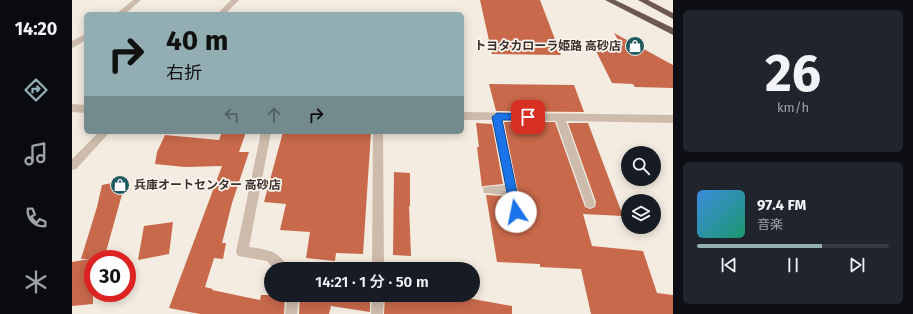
<!DOCTYPE html>
<html lang="ja">
<meta charset="utf-8">
<style>
:root{--surface:#171b24;--page:#20242c;--text:#f1f3f6;--muted:#9ea1a6;--line:#363941;--accent:#92aeb2}
body{margin:0;font-family:"Fira Sans","Noto Sans JP",sans-serif;background:var(--page);color:var(--text);height:100vh;display:flex;flex-direction:column;font-size:15px;white-space:nowrap}
*{box-sizing:border-box;margin:0}
p{font-size:13px;color:var(--muted)}
.icon{flex:none;width:22px;height:22px;fill:none;stroke:currentColor;stroke-width:2;stroke-linecap:round;stroke-linejoin:round}
.map{position:relative;flex:1;overflow:hidden}
.sheet{display:flex;flex-direction:column;gap:10px;padding:10px;background:#0d0f14;width:240px}
.sheet>*{flex:none}
.banner{position:absolute;left:12px;top:12px;width:380px;height:122px;border-radius:6px;box-shadow:0 2px 10px #0003;background:#92aeb2;color:#111;overflow:hidden}
.buttons{position:absolute;left:549px;top:146px;display:grid;gap:8px}
.buttons a{display:grid;place-items:center;width:40px;height:40px;border-radius:50%;background:var(--surface);box-shadow:0 2px 10px #0003;font-size:20px}
.speed{position:absolute;left:12px;top:250px;display:flex;gap:8px;font-size:20px;font-weight:700;text-align:center}
.speed>*{display:grid;place-content:center;width:52px;height:52px;border-radius:50%;background:var(--surface);box-shadow:0 2px 10px #0003;line-height:1}
.speed .limit{border:6px solid #d22;background:#fff;color:#111}
.pin{position:absolute;display:grid;place-items:center;width:34px;height:34px;color:#fff;margin:-17px;border-radius:8px;box-shadow:0 2px 6px #0006}
.me{position:absolute;width:44px;margin:-22px;rotate:349deg;stroke-linejoin:round;filter:drop-shadow(0 0 3px #0008)}
.turn{display:flex;align-items:center;gap:14px;height:84px;padding:0 16px;font-size:18px}
.turn .icon{width:52px;height:52px;stroke-width:2.5}
.turn b{display:block;font-size:28px;line-height:34px}
.lanes{display:flex;align-items:center;height:38px;padding:0 16px;background:#0003;justify-content:center;gap:20px;direction:ltr}
.lanes .off{opacity:.35}
.sheet .card{flex:1;display:flex;flex-direction:column;justify-content:center;gap:6px;min-width:0;padding:0 14px;border-radius:6px;background:var(--page)}
.sheet .dial{align-items:center;gap:0}
.dial b{font-size:52px;line-height:1}
.song{display:flex;align-items:center;gap:12px}
.cover{width:48px;height:48px;border-radius:6px;background:linear-gradient(135deg,hsl(210 70% 55%),hsl(160 70% 35%))}
.played{height:4px;border-radius:2px;background:linear-gradient(90deg,var(--accent) 65%,var(--line) 65%)}
.keys{display:flex;justify-content:space-around;direction:ltr}
.trip{position:absolute;left:192px;top:262px;width:216px;height:40px;border-radius:20px;background:var(--surface);box-shadow:0 2px 10px #0003;font-weight:600;line-height:40px;text-align:center}
main{display:flex;flex:1;min-height:0}
.menu{display:flex;flex-direction:column;width:72px;justify-content:space-around;align-items:center;background:#090b0e;color:var(--muted)}
.menu .icon{width:28px;height:28px}
.menu .on{color:var(--accent)}
.menu b{font-size:18px;color:var(--text)}
.map>svg:first-child{display:block}
.building{fill:#c8694b}
.lines{fill:none;stroke-linecap:round;stroke-linejoin:round}
.minor{fill:#cdbbac;fill-rule:evenodd}
.tertiary{fill:#cdbbac;fill-rule:evenodd}
.trunk{fill:#6c584f;fill-rule:evenodd}
.route{fill:#1a73e8;stroke:#114b97}
.labels{text-anchor:middle;dominant-baseline:central;stroke-width:3.5;stroke-linejoin:round;paint-order:stroke}
.poi-label{font-size:12px;font-weight:bold;fill:#3b302b;stroke:#fbf5ee;text-anchor:end}
</style>
<main>
<nav class="menu">
<b>14:20</b>
<svg class="icon on" aria-label="directions" viewBox="0 0 24 24"><path d="M12 3l9 9-9 9-9-9zM9 14v-3h6M13 9l2 2-2 2"/></svg>
<svg class="icon" aria-label="music" viewBox="0 0 24 24"><path d="M9 18V5l10-2v13"/><circle cx="6" cy="18" r="3"/><circle cx="16" cy="16" r="3"/></svg>
<svg class="icon" aria-label="phone" viewBox="0 0 24 24"><path d="M5 4h4l2 5-3 2q2 4 5 5l2-3 5 2v4C11 20 4 13 5 4z"/></svg>
<svg class="icon" aria-label="climate" viewBox="0 0 24 24"><path d="M12 3v18M4 7l16 10M4 17L20 7"/></svg>
</nav>
<div class="map">
<svg width="601" height="314" viewBox="0 0 601 314">
<rect width="100%" height="100%" fill="#f4ebe1"/>
<!-- building -->
<g class="building">
<polygon points="408,0 468,0 489,55 420,54"/>
<polygon points="542,33 601,65 601,88 563,87 561,84 540,83 521,45 549,45"/>
<polygon points="417,84 502,85 512,112 424,111"/>
<polygon points="432,122 483,122 513,207 518,209 523,207 524,202 496,123 516,123 551,216 511,214 520,246 571,251 585,293 601,295 601,314 519,314 509,269 468,267 468,264 425,262 414,195 434,196 440,217 448,217 450,212"/>
<polygon points="404,123 420,124 431,184 412,186 410,187 405,147 407,147"/>
<polygon points="150,132 174,132 167,152 177,152 160,203 150,243 154,243 151,259 142,258 133,287 141,289 140,290 188,300 189,295 213,295 212,314 128,314 97,308 150,166 113,167 83,164 85,152 93,135 147,140"/>
<polygon points="211,132 299,132 291,254 264,253 263,261 234,258 238,232 208,230 214,204 192,202"/>
<polygon points="322,172 338,173 338,206 337,206 339,256 321,255"/>
<polygon points="54,180 32,259 21,259 21,304 0,306 0,262 17,259 9,259 25,207 30,185"/>
<polygon points="101,222 97,254 66,260 72,226"/>
<polygon points="228,295 298,295 298,312 259,306 257,314 227,314"/>
<polygon points="313,295 379,295 440,306 440,314 312,314"/>
</g>
<g class="lines">
<!-- minor -->
<g class="minor">
<polygon points="61,0 69,0 53,14 44,14"/>
<polygon points="14,34 14,40 0,48 0,41"/>
<polygon points="0,104 14,105 14,113 0,112"/>
<polygon points="390,112 601,115 601,123 494,121 523,203 522,207 518,208 514,207 513,203 484,121 430,120 449,212 448,216 444,217 440,216 435,195 412,193 411,190 412,187 433,185 421,120 390,120"/>
<path d="M 189,132 L 199,132 L 177,247 C 194,250 208,250 216,269 L 202,269 L 195,261 L 166,256 L 164,252 Z"/>
<polygon points="301,132 311,132 312,269 300,269"/>
<polygon points="215,295 227,295 225,314 213,314"/>
<polygon points="300,295 312,295 311,314 299,314"/>
</g>
<!-- tertiary -->
<g class="tertiary">
<polygon points="159,0 167,0 153,14 145,14"/>
<polygon points="27,132 38,132 4,169 0,170 0,159"/>
</g>
<!-- trunk -->
<g class="trunk">
<polygon points="533,0 543,0 601,28 601,35"/>
<polygon points="566,0 576,0 601,13 601,19"/>
</g>
</g>
<!-- route -->
<polygon class="route" points="425,113 456,114 461,117 456,120 430,120 449,212 448,215 444,217 440,215 439,212 420,117"/>
<!-- icons -->
<defs>
<g id="shop-disc" transform="scale(1)"><circle r="9.5" fill="#1f5a5e" stroke="#fbf5ee"/><path d="M-5-2.5h2.3a2.7 3.5 0 0 1 5.4 0H5L5.5 6h-11ZM-1.5-2.5h3a1.5 2.3 0 0 0-3 0Z" fill="#fff"/></g>
</defs>
<g fill-rule="evenodd">
<use href="#shop-disc" x="563" y="46"/>
<use href="#shop-disc" x="48" y="185"/>
</g>
<g class="labels">
<!-- poi labels -->
<g class="poi-label">
<text x="549" y="46">トヨタカローラ姫路 高砂店</text>
<text x="62" y="185" text-anchor="start">兵庫オートセンター 高砂店</text>
</g>
</g>
</svg>
<div class="buttons">
<a><svg class="icon" aria-label="search" viewBox="0 0 24 24"><circle cx="10" cy="10" r="6"/><path d="M15 15l6 6"/></svg></a>
<a><svg class="icon" aria-label="layers" viewBox="0 0 24 24"><path d="M12 4l9 5-9 5-9-5zM3 14l9 5 9-5"/></svg></a>
</div>
<div class="speed"><div class="limit">30</div></div>
<div class="pin" style="left:456px;top:117px;background:#d93025"><svg class="icon" aria-label="arrive" viewBox="0 0 24 24"><path d="M6 21V4h12l-3 4 3 4H6"/></svg></div>
<svg class="me" style="left:444px;top:212px" viewBox="-20 -20 40 40"><circle r="19" fill="#fff"/><path d="M0-13L10 11 0 6-10 11z" fill="#1a73e8"/></svg>
<div class="trip">14:21 · 1 分 · 50 m</div>
<div class="banner">
<div class="turn"><svg class="icon" aria-label="right" viewBox="0 0 24 24"><path d="M7 20v-9h11M14 6l5 5-5 5"/></svg><div><b>40 m</b>右折</div></div>
<div class="lanes"><svg class="icon off" aria-label="left" viewBox="0 0 24 24"><path d="M17 20v-9H6M10 6l-5 5 5 5"/></svg><svg class="icon off" aria-label="ahead" viewBox="0 0 24 24"><path d="M12 20V5M6 11l6-6 6 6"/></svg><svg class="icon" aria-label="right" viewBox="0 0 24 24"><path d="M7 20v-9h11M14 6l5 5-5 5"/></svg></div>
</div>
</div>
<section class="sheet">
<div class="card dial"><b>26</b><p>km/h</p></div>
<div class="card">
<div class="song"><i class="cover"></i><div><b>97.4 FM</b><p>音楽</p></div></div>
<div class="played"></div>
<div class="keys"><svg class="icon" aria-label="previous" viewBox="0 0 24 24"><path d="M18 5L8 12l10 7zM5 5v14"/></svg><svg class="icon" aria-label="pause" viewBox="0 0 24 24"><path d="M8 5v14M16 5v14"/></svg><svg class="icon" aria-label="next" viewBox="0 0 24 24"><path d="M6 5l10 7-10 7zM19 5v14"/></svg></div>
</div>
</section>
</main>
